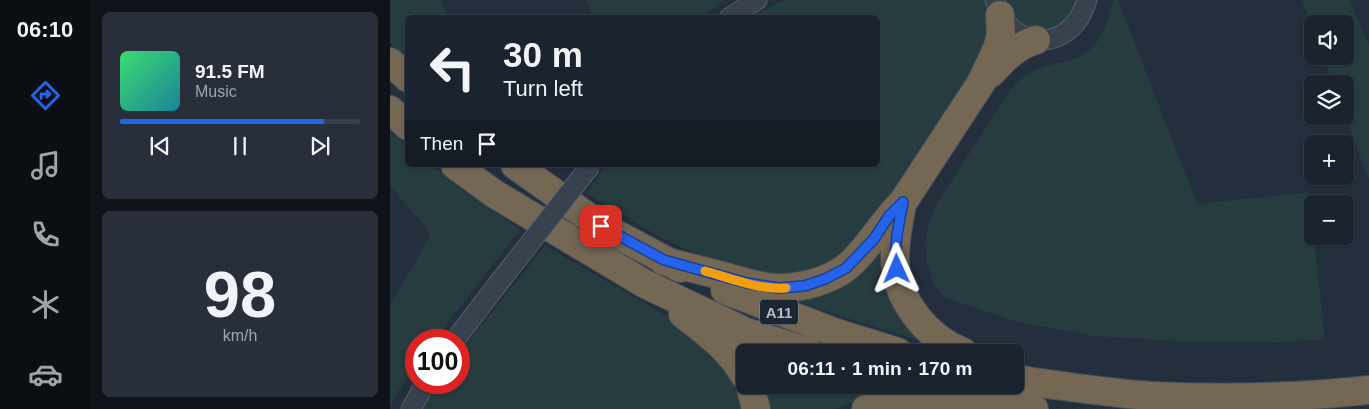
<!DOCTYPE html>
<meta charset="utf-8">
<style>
:root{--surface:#1b232e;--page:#282f3a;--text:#f1f3f6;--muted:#a0a4aa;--line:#39404a;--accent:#2563eb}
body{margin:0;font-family:Arial,sans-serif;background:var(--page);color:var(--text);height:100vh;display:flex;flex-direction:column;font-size:19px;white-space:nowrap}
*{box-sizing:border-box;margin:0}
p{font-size:16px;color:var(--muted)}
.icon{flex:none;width:28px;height:28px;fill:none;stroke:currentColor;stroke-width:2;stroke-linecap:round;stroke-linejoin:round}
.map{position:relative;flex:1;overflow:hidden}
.sheet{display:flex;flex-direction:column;gap:12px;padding:12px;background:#0f1319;width:300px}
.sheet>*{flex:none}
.banner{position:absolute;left:15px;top:15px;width:475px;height:152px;border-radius:8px;box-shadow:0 1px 4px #0004,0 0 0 1px var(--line);background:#1b232e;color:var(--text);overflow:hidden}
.buttons{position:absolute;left:914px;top:15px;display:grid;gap:10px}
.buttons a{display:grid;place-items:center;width:50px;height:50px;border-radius:8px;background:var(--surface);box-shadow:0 1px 4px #0004,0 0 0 1px var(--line);font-size:25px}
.speed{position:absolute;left:15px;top:329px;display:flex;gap:10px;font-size:25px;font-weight:700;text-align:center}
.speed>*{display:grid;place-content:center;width:65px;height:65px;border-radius:50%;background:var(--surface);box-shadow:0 1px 4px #0004,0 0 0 1px var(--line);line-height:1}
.speed .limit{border:8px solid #d22;background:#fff;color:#111}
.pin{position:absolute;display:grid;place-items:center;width:42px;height:42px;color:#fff;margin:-21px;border-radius:10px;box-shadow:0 2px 8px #0006}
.me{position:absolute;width:55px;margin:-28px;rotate:359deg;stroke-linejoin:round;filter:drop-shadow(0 0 4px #0008)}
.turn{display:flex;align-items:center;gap:18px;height:105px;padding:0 15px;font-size:22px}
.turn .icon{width:65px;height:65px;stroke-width:2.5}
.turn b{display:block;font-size:35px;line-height:42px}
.then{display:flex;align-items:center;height:48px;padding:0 15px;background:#0003;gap:10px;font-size:19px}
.sheet .card{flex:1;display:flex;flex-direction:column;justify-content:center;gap:8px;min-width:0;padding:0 18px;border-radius:8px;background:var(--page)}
.sheet .dial{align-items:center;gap:0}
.dial b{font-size:65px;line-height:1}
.song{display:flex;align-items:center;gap:15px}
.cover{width:60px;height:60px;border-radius:8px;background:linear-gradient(135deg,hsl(140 70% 55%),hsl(190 70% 35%))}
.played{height:5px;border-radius:2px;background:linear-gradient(90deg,var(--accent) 85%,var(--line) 85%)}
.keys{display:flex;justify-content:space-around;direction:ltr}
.trip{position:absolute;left:346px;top:344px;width:288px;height:50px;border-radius:8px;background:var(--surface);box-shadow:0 1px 4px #0004,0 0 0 1px var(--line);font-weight:800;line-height:50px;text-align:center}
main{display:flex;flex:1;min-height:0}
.tabs{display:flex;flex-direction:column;width:90px;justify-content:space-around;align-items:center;background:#0b0e12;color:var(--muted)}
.tabs .icon{width:35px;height:35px}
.tabs .on{color:var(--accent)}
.tabs b{font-size:22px;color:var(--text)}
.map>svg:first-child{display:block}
.green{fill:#263c3f}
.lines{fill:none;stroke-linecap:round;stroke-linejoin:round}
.minor-casing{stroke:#565f6c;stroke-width:21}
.motorway-casing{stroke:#434c59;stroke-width:30}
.minor{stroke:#38414e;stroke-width:19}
.motorway{stroke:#746855;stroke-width:28}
.minor-bridge-casing{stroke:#565f6c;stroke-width:21;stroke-linecap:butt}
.minor-bridge{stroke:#38414e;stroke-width:19}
.route-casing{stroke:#184099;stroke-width:12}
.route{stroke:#2563eb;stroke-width:9}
.slow{stroke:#f59e0b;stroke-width:9}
.labels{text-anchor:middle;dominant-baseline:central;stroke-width:5;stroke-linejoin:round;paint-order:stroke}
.shield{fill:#1d2633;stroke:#878f9c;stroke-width:1}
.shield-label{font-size:15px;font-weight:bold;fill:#b4bcc9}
</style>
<main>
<nav class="tabs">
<b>06:10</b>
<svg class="icon on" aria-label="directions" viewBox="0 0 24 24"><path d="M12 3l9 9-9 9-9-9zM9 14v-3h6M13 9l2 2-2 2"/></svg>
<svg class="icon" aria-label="music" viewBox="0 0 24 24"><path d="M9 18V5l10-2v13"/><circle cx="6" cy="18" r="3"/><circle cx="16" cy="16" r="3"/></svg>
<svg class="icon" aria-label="phone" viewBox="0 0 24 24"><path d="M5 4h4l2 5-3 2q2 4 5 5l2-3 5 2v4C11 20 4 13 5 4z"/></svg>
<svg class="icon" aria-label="climate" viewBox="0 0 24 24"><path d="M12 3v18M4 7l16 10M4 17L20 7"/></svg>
<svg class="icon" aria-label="car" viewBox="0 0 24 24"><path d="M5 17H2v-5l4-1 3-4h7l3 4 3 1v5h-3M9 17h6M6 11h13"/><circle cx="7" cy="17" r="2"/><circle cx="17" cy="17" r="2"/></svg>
</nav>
<section class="sheet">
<div class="card">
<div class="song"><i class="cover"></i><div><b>91.5 FM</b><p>Music</p></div></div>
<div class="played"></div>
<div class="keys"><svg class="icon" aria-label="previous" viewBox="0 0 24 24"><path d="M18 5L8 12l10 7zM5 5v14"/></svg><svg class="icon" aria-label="pause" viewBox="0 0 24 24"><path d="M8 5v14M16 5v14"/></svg><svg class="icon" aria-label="next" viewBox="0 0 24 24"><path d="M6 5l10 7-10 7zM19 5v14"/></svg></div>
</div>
<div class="card dial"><b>98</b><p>km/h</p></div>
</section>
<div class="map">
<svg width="979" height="409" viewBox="0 0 979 409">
<rect width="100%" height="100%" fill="#242f3e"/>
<!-- green -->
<g class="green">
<polygon points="0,0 51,0 58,17 18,18 17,60 0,42"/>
<polygon points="196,0 335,0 311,17 203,17"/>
<polygon points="395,0 594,0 602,21 595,55 473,240 418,277 347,273 268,236 196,193 217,165 488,165 488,18 360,17"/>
<path d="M 617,0 L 686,0 C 683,39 623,39 617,0 Z"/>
<path d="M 723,0 L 728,0 L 807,204 L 919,192 L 935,339 L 891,342 L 789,341 L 704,336 L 627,322 L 554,297 L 544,286 L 537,262 L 536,244 L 538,225 L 544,208 C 562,180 580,152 598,125 C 608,109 618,90 632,78 C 646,67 661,65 678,61 C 709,52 717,28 723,0 Z"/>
<polygon points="912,0 960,0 979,46 979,180 955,115 955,84 943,84 933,56 955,56 955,24 922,24 922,28"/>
<polygon points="0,131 17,146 18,165 42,165 75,192 130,230 44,340 26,340 26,363 9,390 0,407 0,306 39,238 39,232 34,225 0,186"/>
<polygon points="496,238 537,343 450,316 403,299"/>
<polygon points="155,246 291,324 330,351 357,409 30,409 46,383 69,382 69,353"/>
<polygon points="370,385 463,385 496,396 462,403 444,409 375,409"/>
</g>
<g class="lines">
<!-- minor casing -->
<g class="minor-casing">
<g id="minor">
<path d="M 605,0 C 620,53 682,54 697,0"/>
<polyline points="339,18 367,0"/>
<polyline points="65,340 107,285"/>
<polyline points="21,409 36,382"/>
</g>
</g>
<!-- motorway casing -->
<g class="motorway-casing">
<g id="motorway">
<polyline points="0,62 18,78"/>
<path d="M 601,73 C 615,58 626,46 646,40"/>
<polyline points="0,110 18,126"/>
<polyline points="65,165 103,193 255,284 356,332 419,352"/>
<polyline points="125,165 211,226 290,268"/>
<path d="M 512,204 C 509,221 505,239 505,257 C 505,299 536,337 573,352"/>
<path d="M 274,261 C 294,266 313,271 333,276 C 351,281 371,288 389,288 C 412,288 440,281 458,266 C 480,247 492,222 513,202 L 591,83 L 607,49 L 611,35 L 610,15"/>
<polyline points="335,290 444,332 508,352"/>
<path d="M 293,314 C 318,334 339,348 355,376"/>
<path d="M 625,378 L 642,382 C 682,387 723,394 763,396 C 835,399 908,398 979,390"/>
<polyline points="360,385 366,409"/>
<polyline points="525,385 551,392 644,409"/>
<polyline points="476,409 509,404 560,409"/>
</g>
</g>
<!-- minor -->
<use href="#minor" class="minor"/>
<!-- motorway -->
<use href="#motorway" class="motorway"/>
<!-- minor-bridge casing -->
<g class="minor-bridge-casing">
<polyline id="minor-bridge" points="107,285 201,165"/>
</g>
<!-- minor-bridge -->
<use href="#minor-bridge" class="minor-bridge"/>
</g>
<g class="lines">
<!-- route casing -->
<g class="route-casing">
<path id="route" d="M 211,226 L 274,260 L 357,283 L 388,288 L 414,286 L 435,279 L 456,268 L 484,239 L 499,216 L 513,202 C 509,224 503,247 507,269"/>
</g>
<!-- route -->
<use href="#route" class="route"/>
<!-- slow -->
<path class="slow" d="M 315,271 C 340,278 369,290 396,288"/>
</g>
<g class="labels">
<!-- shield labels -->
<rect class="shield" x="370" y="299.5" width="38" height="25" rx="4"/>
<g class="shield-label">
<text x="389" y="312">A11</text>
</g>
</g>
</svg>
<div class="buttons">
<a><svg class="icon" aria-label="sound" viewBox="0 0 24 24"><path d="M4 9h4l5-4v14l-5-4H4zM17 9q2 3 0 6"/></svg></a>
<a><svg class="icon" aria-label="layers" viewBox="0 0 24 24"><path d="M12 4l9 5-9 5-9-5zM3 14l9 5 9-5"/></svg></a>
<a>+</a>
<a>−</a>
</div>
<div class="speed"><div class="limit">100</div></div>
<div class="pin" style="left:211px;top:226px;background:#d93025"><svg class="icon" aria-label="arrive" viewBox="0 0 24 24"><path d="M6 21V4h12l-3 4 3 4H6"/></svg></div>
<svg class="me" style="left:507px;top:269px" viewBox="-20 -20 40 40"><path d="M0-17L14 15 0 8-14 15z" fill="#2563eb" stroke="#fff" stroke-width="4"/></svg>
<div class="trip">06:11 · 1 min · 170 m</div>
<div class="banner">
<div class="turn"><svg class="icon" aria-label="left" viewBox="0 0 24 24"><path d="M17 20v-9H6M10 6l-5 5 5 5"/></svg><div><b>30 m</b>Turn left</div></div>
<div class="then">Then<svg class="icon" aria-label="arrive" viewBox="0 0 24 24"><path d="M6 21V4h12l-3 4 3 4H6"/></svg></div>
</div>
</div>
</main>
